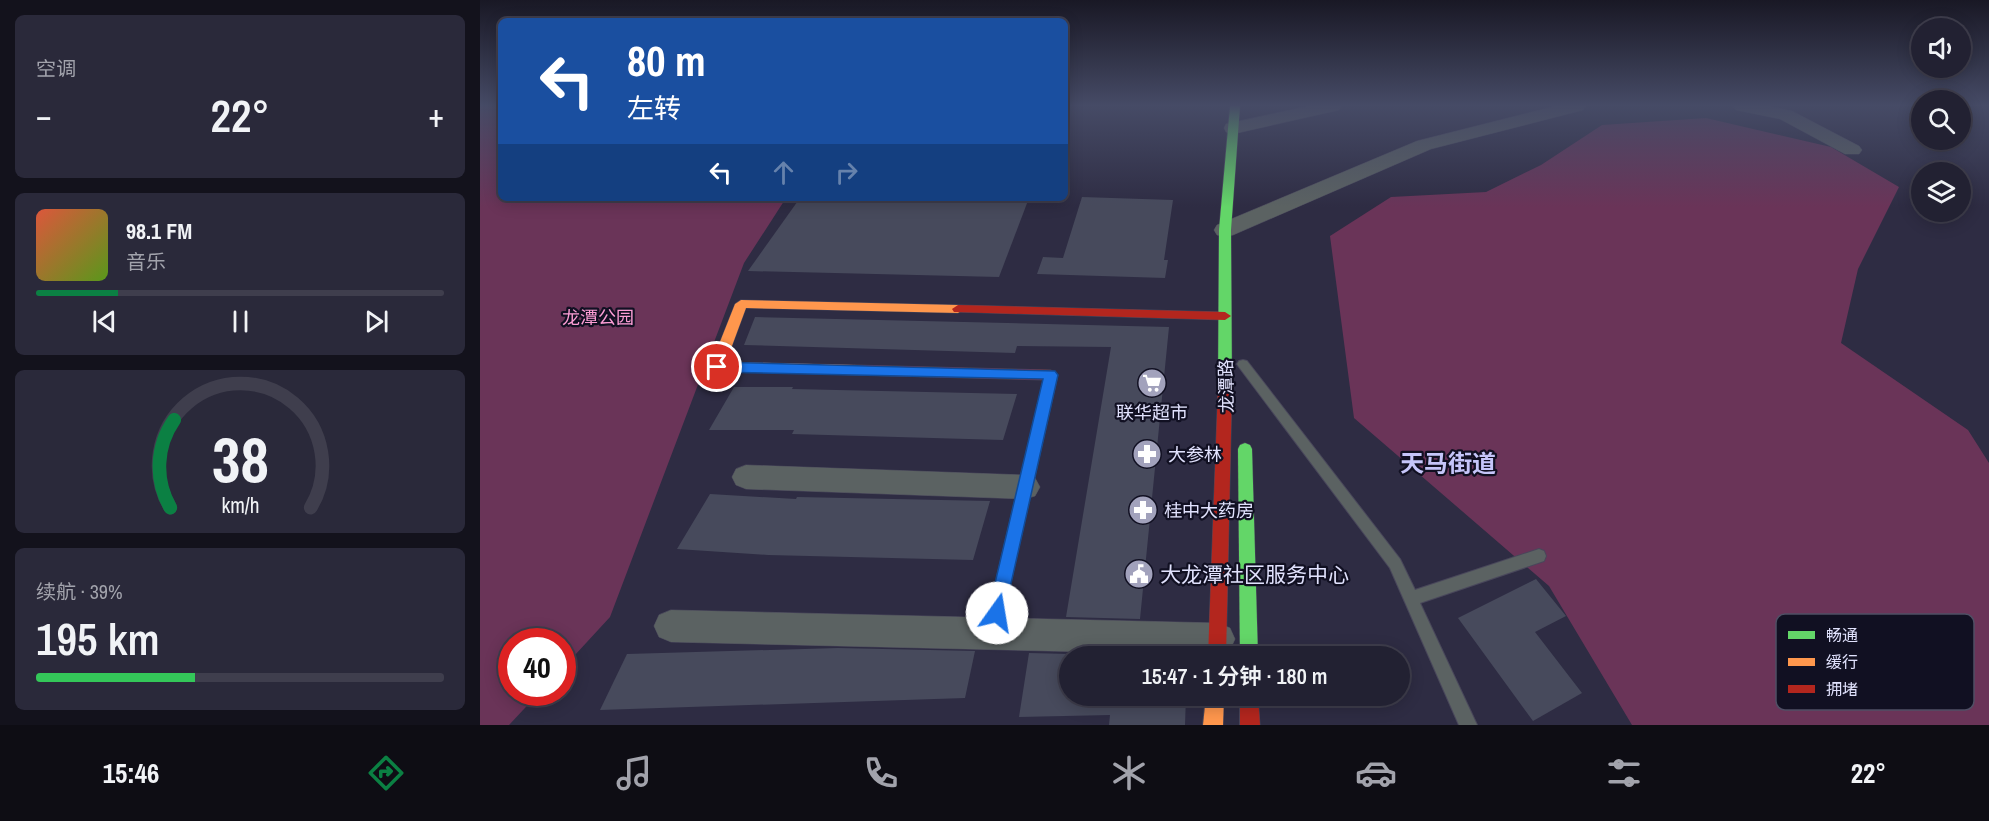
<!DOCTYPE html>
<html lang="zh">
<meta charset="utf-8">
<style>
:root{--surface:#222132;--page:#2a293a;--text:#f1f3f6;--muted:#a2a3ac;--line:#3f3e4d;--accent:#0b8043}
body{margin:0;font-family:"Archivo Narrow","Noto Sans SC",sans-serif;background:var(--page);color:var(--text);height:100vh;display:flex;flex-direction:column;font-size:22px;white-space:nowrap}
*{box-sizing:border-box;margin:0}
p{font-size:20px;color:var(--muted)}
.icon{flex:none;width:33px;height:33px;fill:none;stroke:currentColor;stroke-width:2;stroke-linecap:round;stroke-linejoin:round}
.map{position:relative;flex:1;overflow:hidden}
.drawer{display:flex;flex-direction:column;gap:15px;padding:15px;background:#13121c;width:480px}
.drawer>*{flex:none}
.top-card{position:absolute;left:18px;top:18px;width:570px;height:183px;border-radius:9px;box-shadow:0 3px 15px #0003,0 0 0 2px var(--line);background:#1a4fa0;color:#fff;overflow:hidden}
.buttons{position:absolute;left:1431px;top:18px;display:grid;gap:12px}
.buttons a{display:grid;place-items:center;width:60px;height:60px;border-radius:50%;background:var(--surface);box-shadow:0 3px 15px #0003,0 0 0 2px var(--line);font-size:30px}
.speed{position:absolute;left:18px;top:628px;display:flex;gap:12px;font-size:30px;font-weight:700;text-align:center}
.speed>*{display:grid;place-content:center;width:78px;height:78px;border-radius:50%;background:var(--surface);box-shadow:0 3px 15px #0003,0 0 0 2px var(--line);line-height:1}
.speed .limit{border:9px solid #d22;background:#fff;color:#111}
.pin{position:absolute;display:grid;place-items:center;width:51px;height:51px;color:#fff;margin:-26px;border:3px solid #fff;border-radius:50%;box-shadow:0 2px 6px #0007}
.me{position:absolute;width:66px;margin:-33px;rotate:13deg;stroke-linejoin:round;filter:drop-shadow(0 0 4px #0008)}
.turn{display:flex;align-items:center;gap:21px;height:126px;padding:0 30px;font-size:27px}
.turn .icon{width:78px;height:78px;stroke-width:2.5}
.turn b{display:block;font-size:42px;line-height:51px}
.lanes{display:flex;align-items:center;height:57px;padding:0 30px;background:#0003;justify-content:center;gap:30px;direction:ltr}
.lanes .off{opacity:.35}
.big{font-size:45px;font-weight:600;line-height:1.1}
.drawer .widget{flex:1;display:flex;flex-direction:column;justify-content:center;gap:9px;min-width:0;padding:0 21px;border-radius:9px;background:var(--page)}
.drawer .dial{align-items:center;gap:0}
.dial svg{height:156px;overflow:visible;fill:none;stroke:var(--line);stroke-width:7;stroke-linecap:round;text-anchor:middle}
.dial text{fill:var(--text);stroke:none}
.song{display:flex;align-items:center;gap:18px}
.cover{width:72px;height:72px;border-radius:9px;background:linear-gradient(135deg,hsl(10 70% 55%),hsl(90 70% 35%))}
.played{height:6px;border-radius:3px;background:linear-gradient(90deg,var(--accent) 20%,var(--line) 20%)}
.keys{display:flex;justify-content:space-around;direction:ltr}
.heat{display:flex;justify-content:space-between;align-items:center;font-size:33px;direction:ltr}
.charge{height:9px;border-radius:4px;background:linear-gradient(90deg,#34c759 39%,var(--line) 0)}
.trip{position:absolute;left:579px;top:646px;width:351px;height:60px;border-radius:30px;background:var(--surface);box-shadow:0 3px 15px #0003,0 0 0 2px var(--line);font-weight:600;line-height:60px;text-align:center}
.dock{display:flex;height:96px;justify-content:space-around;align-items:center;background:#0e0d14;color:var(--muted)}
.dock .icon{width:42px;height:42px}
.dock .selected{color:var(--accent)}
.dock b{font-size:27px;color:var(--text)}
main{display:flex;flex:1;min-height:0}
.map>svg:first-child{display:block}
.green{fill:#6a3458}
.building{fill:#474a5c}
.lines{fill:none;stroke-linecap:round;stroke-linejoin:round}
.lane-casing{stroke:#49475b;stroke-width:2}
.street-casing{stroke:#49475b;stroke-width:1}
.fast-casing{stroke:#49475b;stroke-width:1}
.slow-casing{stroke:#49475b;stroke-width:1}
.jam-casing{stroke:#49475b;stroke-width:1}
.lane{fill:#5b6262;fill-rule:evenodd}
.street{fill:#5b6262;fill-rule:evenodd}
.fast{fill:#63d668;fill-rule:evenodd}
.slow{fill:#ff974d;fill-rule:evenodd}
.jam{fill:#b3261e;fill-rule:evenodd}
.route{fill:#1a73e8;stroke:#114b97;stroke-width:1.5}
.labels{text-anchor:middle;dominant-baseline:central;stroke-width:4.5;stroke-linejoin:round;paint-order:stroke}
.park-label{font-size:18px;fill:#fc9dd5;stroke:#111022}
.street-label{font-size:18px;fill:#e1e2fd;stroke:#111022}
.poi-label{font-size:18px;fill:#e1e2fd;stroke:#111022;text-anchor:start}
.near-poi-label{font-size:21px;fill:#e1e2fd;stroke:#111022;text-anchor:start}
.district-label{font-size:24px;font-weight:bold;fill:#c5c5f9;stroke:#111022}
.key{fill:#111022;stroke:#4f4f64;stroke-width:1.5}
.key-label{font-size:16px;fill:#e1e2fd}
</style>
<main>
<section class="drawer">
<div class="widget"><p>空调</p>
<div class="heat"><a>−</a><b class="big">22°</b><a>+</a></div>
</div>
<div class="widget">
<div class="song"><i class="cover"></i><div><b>98.1 FM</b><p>音乐</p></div></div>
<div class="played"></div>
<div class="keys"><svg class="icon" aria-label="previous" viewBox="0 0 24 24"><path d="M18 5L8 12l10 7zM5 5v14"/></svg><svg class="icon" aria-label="pause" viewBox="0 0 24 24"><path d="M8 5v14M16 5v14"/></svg><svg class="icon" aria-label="next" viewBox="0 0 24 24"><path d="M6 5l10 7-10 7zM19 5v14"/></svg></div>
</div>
<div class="widget dial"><svg viewBox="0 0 100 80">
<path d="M14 69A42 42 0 1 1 86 69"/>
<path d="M14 69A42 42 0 0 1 16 24" stroke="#0b8043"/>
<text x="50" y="56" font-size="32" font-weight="700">38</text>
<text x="50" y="72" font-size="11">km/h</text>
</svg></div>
<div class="widget"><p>续航 · 39%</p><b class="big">195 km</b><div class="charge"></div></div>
</section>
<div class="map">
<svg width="1509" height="725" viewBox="0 0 1509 725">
<rect width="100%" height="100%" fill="#2e2c43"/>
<!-- green -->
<g class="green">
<polygon points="0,106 21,106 21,198 306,198 264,263 130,617 83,668 82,642 32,642 32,693 59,693 29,725 0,725"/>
<polygon points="1226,118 1351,147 1419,187 1378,269 1361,343 1488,430 1509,463 1509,725 1152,725 1069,586 874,418 850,236 911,197 1006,192 1061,165 1122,125"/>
</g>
<!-- building -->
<g class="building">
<polygon points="602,197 693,200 684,260 688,260 685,278 557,274 563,257 583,258"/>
<polygon points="320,198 549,198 519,277 268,271"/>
<polygon points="275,317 689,327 660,619 586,617 631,347 537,346 535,353 264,345"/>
<polygon points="254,387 313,387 312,389 537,394 523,440 312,434 314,430 229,430"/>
<polygon points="230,494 316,499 317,497 510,501 493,560 288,555 197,549"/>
<polygon points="1056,579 1086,616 1055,632 1102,693 1053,721 978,618"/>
<polygon points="358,648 495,651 485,698 120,710 147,654"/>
<polygon points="549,653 629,655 629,657 590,657 590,696 706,696 705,725 629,725 630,715 539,717"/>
</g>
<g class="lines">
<!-- lane casing -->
<g class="lane-casing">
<polygon id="lane" points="763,360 767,361 920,559 935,590 1059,549 1064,551 1066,556 1064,561 940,603 997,725 979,725 910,568 759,367 757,364 759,361"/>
</g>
<!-- street casing -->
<g class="street-casing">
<g id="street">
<polygon points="829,106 862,106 859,110 753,134 746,132 744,128 746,124"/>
<polygon points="1076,106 1106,106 1103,110 951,149 753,235 745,237 737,235 734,230 737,225 937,141"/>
<polygon points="1253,106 1288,106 1312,111 1379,146 1382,150 1379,154 1365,154 1300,119 1256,110"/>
<polygon points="266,465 545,475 555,478 560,487 555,496 545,499 266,489 256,485 252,477 256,469"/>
<polygon points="191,610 738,623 750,628 755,639 750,650 738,655 191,642 179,637 174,626 179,615"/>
</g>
</g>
<!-- fast casing -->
<g class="fast-casing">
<g id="fast">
<polygon points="750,106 760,106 751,230 752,388 750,392 740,392 738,388 739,230"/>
<polygon points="765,443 770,445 772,449 778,657 760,657 758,449 760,445"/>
</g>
</g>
<!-- slow casing -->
<g class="slow-casing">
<g id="slow">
<polygon points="261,300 478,305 484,309 478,313 266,308 246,362 375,365 382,370 375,375 232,370 230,367 255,304"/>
<polygon points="726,696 744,696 743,725 723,725"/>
</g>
</g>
<!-- jam casing -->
<g class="jam-casing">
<g id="jam">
<polygon points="478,305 745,312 751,316 745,320 474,312 472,309"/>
<polygon points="375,365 571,370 578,375 518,640 512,642 506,640 503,634 563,380 375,375 368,370"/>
<polygon points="745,383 750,384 752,388 746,657 728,657 738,388 740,384"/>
<polygon points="760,696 778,696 780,725 760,725"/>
</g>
</g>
<!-- lane -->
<use href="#lane" class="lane"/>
<!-- street -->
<use href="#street" class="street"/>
<!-- fast -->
<use href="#fast" class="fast"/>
<!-- slow -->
<use href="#slow" class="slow"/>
<!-- jam -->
<use href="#jam" class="jam"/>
</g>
<!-- sky -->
<linearGradient id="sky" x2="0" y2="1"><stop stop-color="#191825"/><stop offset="0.51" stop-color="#464b66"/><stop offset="1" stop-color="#464b66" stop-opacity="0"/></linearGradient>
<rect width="1509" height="207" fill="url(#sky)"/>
<!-- route -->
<polygon class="route" points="237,362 575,371 578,375 523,619 517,621 510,619 508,613 563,379 237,372 230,367"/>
<!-- icons -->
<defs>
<g id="supermarket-disc" transform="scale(1.5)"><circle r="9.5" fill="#a2a2bc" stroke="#111022"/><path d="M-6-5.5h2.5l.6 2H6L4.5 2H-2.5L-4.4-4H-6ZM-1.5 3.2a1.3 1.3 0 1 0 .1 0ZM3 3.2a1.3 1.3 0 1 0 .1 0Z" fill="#fff"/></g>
<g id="pharmacy-disc" transform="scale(1.5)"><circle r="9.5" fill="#a2a2bc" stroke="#111022"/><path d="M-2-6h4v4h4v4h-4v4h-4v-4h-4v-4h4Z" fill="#fff"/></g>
<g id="civic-disc" transform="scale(1.5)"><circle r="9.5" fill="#a2a2bc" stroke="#111022"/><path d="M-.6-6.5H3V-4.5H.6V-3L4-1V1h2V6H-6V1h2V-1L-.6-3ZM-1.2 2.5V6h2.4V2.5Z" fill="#fff"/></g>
</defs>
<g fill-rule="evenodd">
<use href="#supermarket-disc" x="672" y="383"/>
<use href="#pharmacy-disc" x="667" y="454"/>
<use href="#pharmacy-disc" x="663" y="510"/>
<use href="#civic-disc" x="659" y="574"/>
</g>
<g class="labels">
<!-- park labels -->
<g class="park-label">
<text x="118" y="317">龙潭公园</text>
</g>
<!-- street labels -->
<g class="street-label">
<text transform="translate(746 386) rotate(-91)">龙潭路</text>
</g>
<!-- poi labels -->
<g class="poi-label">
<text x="672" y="412" text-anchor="middle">联华超市</text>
<text x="688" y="454">大参林</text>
<text x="684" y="510">桂中大药房</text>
</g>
<!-- near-poi labels -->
<g class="near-poi-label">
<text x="680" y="574">大龙潭社区服务中心</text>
</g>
<!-- district labels -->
<g class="district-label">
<text x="968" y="463">天马街道</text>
</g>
</g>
<!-- legend -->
<rect x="1296" y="614" width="198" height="96" rx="9" class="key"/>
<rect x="1308" y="631" width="27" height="8" fill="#63d668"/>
<rect x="1308" y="658" width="27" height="8" fill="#ff974d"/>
<rect x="1308" y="685" width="27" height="8" fill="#b3261e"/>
<g class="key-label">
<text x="1346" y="641">畅通</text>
<text x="1346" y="668">缓行</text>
<text x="1346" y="695">拥堵</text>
</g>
</svg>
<div class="buttons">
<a><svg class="icon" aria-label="sound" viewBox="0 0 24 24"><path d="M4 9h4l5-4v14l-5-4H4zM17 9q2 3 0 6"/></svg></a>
<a><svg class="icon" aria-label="search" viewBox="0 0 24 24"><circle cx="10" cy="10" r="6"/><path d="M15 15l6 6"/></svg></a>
<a><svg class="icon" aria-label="layers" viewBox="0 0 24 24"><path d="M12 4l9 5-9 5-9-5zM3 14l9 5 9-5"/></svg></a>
</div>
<div class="speed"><div class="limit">40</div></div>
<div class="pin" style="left:237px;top:367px;background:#d93025"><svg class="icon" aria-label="arrive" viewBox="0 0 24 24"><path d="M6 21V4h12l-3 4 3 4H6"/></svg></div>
<svg class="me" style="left:517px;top:613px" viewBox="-20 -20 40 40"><circle r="19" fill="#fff"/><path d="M0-13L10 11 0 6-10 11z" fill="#1a73e8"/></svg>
<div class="trip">15:47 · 1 分钟 · 180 m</div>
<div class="top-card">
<div class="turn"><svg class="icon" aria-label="left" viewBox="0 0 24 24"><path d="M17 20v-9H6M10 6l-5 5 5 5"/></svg><div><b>80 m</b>左转</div></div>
<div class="lanes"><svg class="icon" aria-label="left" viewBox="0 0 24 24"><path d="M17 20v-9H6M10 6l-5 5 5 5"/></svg><svg class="icon off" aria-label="ahead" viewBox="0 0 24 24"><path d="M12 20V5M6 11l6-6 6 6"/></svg><svg class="icon off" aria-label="right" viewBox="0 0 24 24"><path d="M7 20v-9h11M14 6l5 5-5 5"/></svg></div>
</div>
</div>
</main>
<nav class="dock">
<b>15:46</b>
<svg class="icon selected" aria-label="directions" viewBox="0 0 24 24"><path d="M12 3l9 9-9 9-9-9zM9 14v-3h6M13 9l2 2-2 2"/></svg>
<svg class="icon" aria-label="music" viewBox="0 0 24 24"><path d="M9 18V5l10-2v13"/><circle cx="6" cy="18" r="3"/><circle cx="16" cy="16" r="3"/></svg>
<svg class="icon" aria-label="phone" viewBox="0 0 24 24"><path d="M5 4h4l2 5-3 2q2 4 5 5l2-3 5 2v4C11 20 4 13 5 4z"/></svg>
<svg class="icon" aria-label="climate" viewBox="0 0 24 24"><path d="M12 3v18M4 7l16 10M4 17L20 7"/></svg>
<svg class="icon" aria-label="car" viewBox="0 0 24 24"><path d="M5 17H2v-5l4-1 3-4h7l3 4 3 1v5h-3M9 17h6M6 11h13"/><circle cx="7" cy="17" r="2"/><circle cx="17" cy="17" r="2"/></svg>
<svg class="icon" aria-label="filters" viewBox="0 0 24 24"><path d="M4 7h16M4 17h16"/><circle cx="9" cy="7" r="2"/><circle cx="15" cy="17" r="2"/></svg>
<b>22°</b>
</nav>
